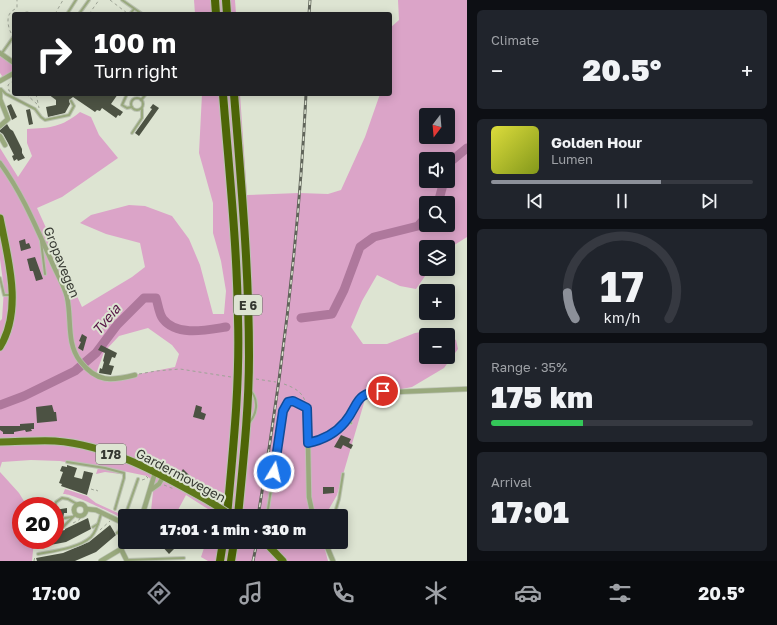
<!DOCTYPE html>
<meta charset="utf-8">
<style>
:root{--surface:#171b24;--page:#20242c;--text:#f1f3f6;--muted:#9ea1a6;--line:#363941;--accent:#8c9099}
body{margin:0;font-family:"Golos Text",sans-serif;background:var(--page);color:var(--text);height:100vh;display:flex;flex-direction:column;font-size:15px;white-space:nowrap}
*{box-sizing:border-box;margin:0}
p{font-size:13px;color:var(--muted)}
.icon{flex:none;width:22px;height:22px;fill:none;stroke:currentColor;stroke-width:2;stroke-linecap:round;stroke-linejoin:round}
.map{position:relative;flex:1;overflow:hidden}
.panel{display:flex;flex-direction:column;gap:10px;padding:10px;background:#0d0f14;width:310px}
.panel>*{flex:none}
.hud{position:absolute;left:12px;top:12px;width:380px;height:84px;border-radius:4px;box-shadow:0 2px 10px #0003;background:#202124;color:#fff;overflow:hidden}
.needle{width:26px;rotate:196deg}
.buttons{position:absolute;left:419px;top:108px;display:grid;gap:8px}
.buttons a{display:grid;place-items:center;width:36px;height:36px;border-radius:4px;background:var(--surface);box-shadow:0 2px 10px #0003;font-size:20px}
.speed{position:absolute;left:12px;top:497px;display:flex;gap:8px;font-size:20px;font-weight:700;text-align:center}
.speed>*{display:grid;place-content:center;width:52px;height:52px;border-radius:50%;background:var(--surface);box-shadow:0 2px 10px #0003;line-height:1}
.speed .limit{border:6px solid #d22;background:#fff;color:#111}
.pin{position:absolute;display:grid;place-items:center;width:34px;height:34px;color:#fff;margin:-17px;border:2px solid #fff;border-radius:50%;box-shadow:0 1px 4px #0007}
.me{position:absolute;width:44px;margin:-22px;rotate:9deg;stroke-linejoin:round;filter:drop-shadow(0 0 3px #0008)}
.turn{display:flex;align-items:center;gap:14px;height:84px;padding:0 16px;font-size:18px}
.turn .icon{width:52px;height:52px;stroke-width:2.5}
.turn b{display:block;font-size:28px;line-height:34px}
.big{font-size:30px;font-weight:800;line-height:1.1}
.panel .widget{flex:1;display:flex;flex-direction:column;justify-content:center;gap:6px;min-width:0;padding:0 14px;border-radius:6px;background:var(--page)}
.panel .dial{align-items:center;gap:0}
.dial svg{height:104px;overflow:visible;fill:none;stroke:var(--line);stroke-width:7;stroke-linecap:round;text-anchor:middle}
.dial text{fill:var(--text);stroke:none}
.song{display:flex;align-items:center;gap:12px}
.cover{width:48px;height:48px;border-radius:6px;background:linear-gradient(135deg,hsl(60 70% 55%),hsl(70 70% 35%))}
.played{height:4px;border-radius:2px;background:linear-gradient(90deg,var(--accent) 65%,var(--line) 65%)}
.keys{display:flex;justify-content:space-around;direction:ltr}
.heat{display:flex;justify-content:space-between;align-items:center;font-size:22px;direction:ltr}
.charge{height:6px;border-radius:3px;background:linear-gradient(90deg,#34c759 35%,var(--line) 0)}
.trip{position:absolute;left:118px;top:509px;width:230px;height:40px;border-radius:4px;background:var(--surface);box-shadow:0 2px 10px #0003;font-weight:800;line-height:40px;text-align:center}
.tabs{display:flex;height:64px;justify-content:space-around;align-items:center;background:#090b0e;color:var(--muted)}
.tabs .icon{width:28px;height:28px}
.tabs .current{color:var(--accent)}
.tabs b{font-size:18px;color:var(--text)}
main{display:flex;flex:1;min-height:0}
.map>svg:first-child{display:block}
.green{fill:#dba4c8;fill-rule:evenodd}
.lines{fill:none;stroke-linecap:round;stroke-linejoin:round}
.river{stroke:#ae789c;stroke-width:9}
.building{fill:#4c5243}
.lane-casing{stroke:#bbc2b2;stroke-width:4}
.street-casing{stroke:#bbc2b2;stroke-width:6}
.primary-casing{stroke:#bbc2b2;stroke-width:9}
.highway-casing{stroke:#bbc2b2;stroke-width:10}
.path{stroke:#9da395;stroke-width:1;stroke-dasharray:3 3;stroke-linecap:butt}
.lane{stroke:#99a97d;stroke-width:2}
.street{stroke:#99a97d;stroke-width:4.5}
.primary{stroke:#5f791b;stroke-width:7}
.highway{stroke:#4d6507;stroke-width:8}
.rail-casing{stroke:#60645a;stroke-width:3}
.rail{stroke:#dde4d2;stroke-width:1.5;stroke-dasharray:4.5;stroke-linecap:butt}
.primary-bridge-casing{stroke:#bbc2b2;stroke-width:9;stroke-linecap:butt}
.primary-bridge{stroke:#5f791b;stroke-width:7}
.route-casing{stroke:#114b97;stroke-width:10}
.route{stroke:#1a73e8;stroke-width:7}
.labels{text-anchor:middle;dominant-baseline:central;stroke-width:4;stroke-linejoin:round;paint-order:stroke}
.shield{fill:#dde4d2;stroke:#676c61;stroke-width:1}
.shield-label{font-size:12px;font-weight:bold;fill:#353831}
.street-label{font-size:13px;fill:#353831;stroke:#dde4d2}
.water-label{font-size:14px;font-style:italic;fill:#561445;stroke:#dde4d2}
</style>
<main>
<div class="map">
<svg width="467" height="561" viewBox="0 0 467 561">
<rect width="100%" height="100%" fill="#dde4d2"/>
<!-- green -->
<g class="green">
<polygon points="194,0 235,0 236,14 195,14"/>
<path d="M 398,0 L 467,0 L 467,237 L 448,249 L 448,247 L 426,247 L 426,269 L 430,269 L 416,289 L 400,286 L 377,275 L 362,301 L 351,327 L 363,344 L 387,344 L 415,333 L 439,329 L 456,340 L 458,349 L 444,368 L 412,387 L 366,396 L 337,495 L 325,516 L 211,516 L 211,511 L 186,495 L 178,510 L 177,516 L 154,516 L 151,511 L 154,482 L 147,476 L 118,470 L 120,474 L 105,472 L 96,474 L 98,468 L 60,461 L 31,460 L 2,462 L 0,468 L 0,321 L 2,319 L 4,289 L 0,259 L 0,148 L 18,177 L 32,156 L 27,143 L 27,129 C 50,128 62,127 80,112 L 91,117 L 99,135 L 118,158 L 62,197 L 37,208 L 82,307 L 132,277 L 145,267 L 140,243 L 106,234 L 80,223 L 91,215 L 129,205 L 145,206 L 172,216 L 189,239 L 200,265 L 213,314 L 224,314 L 226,291 L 221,261 L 213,233 L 213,203 L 199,153 L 202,94 L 240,94 L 247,195 L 299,193 L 328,194 L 341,190 L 365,137 L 380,94 L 390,94 L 390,28 L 399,20 ZM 426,115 L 448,115 L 448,137 L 426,137 ZM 426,159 L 448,159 L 448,181 L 426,181 ZM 426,203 L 448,203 L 448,225 L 426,225 ZM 148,328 L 172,345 L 179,354 L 175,367 L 108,380 L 95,377 L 104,352 L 119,336 ZM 426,335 L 448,335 L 448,357 L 426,357 Z"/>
<polygon points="0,56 14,65 14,72 0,79 2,76 0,73"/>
<polygon points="0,472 19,493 27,506 21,506 21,540 34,540 32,561 0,561"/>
<path d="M 65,489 L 87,496 L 96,503 L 120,514 L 122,518 C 111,513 72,493 63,494 Z"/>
<polygon points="206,542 323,542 328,561 208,561 201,557"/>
</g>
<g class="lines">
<!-- river -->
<g class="river">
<polyline points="448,167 450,162 467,148"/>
<polyline points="438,203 444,181"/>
<polyline points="301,318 332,314 344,290 360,247 374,237 418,226 426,217"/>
<path d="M 0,405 L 24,396 L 75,371 L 96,353 L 117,325 L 144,298 L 156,298 C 158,304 159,314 163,319 C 177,337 207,330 226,327"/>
</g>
</g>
<!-- building -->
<g class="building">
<polygon points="48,94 118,94 111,104 123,112 120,116 118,115 116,118 102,108 100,111 97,110 95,112 73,97 69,100 70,104 65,113 48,117 46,107 56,105 56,100"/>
<polygon points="11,104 17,117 12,120 7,106"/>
<polygon points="153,104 159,108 139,136 135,133 152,109 150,108"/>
<polygon points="30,109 33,124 29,125 26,110"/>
<polygon points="7,124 10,129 13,131 22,149 22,153 25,158 18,161 17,159 14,161 12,156 14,155 8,143 3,134 0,132 0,130"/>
<polygon points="25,239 26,244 29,243 31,248 21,251 19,241"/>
<polygon points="35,257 43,279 36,281 33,271 30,271 27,259"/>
<polygon points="82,334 87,337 83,351 78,348 81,342 79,341"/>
<polygon points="101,345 117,353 115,358 112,357 109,365 114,366 111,375 99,373 100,368 102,369 104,362 103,361 105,353 98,350"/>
<polygon points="52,405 54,412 56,412 57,421 37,423 36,407"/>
<polygon points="196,405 202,407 201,412 206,414 204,420 193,417"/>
<polygon points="34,423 34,429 31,429 32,431 26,432 25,430 14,432 14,434 3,434 3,432 0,430 0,426 20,426 20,424"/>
<polygon points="341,435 351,439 349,443 353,445 351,449 343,445 341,449 334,447"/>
<polygon points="67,465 77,468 74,477 82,479 84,471 93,473 87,495 61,486 62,484 59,483 63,472 60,471 62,466 67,467"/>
<polygon points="183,469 197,483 195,486 180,474"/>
<polygon points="323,487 334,487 334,493 323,494"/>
<polygon points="67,508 67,513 64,513 63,520 55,521 55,510"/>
<polygon points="88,518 91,529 66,542 40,547 38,540 55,540 55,532 65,530 65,529"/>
<polygon points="110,525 116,535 96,552 75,561 37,561 36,558 63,553 89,542"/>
<polygon points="163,542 169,542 175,548 169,554 161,545"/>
</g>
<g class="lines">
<!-- lane casing -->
<g class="lane-casing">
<g id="lane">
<polyline points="122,0 142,14"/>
<polyline points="26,14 27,13"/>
<polyline points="67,14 76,0"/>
<polyline points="79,14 89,0"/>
<polyline points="130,14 134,9"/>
<polyline points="2,53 14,36"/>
<polyline points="1,89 6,94 35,109 41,117 45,120 69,115 74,106 71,101"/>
<polyline points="127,94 122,105 127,108 132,107"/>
<circle cx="137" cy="104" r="6"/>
<polyline points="141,100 146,94"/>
<polyline points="132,133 142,118 142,109"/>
<polyline points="41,241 45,274"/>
<polyline points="0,278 4,295 11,295"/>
<polyline points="348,419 351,423"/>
<path d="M 249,423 C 257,414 259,401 251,391"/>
<polyline points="67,462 105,468 124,473 124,478 115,509"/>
<polyline points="55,506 56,502 62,498 68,499 77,504"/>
<polyline points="125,516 138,479"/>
<polyline points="267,516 283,411 288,402 293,401 307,408 308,442"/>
<polyline points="334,516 339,499 343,474"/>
<polyline points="65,518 72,517"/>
<polyline points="93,527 98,524"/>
<polyline points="55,529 63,527 76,514"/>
<polyline points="117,533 119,531 125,517"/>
<path d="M 38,554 C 54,551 79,548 91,537 C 97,531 99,521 101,514"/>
<polyline points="127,560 184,558"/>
</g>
</g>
<!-- street casing -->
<g class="street-casing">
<g id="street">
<polyline points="0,53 14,63"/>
<polyline points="0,81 14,73"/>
<polyline points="0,90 0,99 8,119 0,126"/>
<polyline points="0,136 5,145"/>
<path d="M 0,163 C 22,193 36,227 51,260 C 56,273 64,284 67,297 C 72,319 66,343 80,361 C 97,383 111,381 135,375"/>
<polyline points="152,489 159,484 163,477"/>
<circle cx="80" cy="510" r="6"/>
<polyline points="86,509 96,510 125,524"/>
<polyline points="142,516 155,473"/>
<polyline points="313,516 309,497 308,443 323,439 332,434 345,422 354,407 361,397 372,393 467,389"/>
<polyline points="325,542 333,561"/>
<polyline points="121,549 127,561"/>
<polyline points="101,561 121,549 127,542"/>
</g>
</g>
<!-- primary casing -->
<g class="primary-casing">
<g id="primary">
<path d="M 0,218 C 8,259 23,309 0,347"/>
<path d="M 0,442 C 18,442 37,440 55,441 C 111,445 164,476 212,503"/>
<polyline points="265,542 283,561"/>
</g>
</g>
<!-- highway casing -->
<g class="highway-casing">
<g id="highway">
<polyline points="215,0 216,14"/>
<polyline points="226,0 227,14"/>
<path d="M 223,94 C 229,169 237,244 238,319 C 240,385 233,450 227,516"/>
<path d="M 234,94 C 241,181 249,269 249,356 C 249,410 243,463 238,516"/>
<polyline points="220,561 223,542"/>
<polyline points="231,561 234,542"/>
</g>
</g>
<!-- path -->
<g class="path">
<polyline points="110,0 127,13"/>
<polyline points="55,14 63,0"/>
<polyline points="89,14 99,0"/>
<path d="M 11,33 C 8,27 6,17 11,12 C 13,10 15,9 17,8 L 17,0"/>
<polyline points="14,80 8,85 9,91 14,92"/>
<polyline points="17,94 25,95"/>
<polyline points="26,94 38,105"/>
<polyline points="36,94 39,108"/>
<polyline points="139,374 156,371 180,369 231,377"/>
<polyline points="256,379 276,382"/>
<path d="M 284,384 C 295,388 303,392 306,404"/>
<polyline points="142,480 148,478 144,474"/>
<polyline points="164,485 174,489"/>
<polyline points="91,489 94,490"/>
<polyline points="96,490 98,491"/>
<polyline points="73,523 79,520 82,515"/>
<polyline points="100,530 110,521"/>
<polyline points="35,540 38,551"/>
<polyline points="34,561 35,556"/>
</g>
<!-- lane -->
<use href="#lane" class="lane"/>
<!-- street -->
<use href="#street" class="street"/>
<!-- primary -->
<use href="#primary" class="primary"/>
<!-- highway -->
<use href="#highway" class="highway"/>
<!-- rail casing -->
<g class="rail-casing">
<g id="rail">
<polyline points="309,14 310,0"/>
<path d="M 258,516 C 282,376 299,236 306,94"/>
<polyline points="253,561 257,542"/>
</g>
</g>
<!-- rail -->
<use href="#rail" class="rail"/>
<!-- primary-bridge casing -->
<g class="primary-bridge-casing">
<polyline id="primary-bridge" points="212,503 232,516"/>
</g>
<!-- primary-bridge -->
<use href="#primary-bridge" class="primary-bridge"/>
</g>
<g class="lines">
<!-- route casing -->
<g class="route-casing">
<path id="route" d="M 274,472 L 283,411 L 288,402 L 293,401 L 307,408 L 308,443 C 323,440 335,434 345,422 C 360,404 353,393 383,391"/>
</g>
<!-- route -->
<use href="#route" class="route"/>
</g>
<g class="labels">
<!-- shield labels -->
<g class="shield">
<rect x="234" y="295" width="28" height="20" rx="3"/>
<rect x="96" y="444" width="30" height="20" rx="3"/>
</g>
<g class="shield-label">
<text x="248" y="305">E 6</text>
<text x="111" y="454">178</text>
</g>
<!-- street labels -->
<g class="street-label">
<text transform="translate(62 262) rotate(68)">Gropavegen</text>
<text transform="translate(181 475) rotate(28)">Gardermovegen</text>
</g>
<!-- water labels -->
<g class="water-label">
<text transform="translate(106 319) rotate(-50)">Tveia</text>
</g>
</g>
</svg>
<div class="buttons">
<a><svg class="needle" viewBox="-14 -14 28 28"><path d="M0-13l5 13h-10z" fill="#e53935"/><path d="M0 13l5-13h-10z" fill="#9ea1a6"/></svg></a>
<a><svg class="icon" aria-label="sound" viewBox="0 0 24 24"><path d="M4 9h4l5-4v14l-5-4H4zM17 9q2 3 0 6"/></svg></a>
<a><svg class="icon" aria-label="search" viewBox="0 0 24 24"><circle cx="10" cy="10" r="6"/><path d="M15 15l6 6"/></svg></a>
<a><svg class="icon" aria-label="layers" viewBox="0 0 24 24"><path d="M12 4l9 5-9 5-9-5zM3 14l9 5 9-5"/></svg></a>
<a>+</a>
<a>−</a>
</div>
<div class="speed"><div class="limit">20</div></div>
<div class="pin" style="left:383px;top:391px;background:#d93025"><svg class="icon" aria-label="arrive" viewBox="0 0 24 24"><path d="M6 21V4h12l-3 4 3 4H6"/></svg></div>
<svg class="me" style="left:274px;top:472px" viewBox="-20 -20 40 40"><circle r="17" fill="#1a73e8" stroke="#fff" stroke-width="3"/><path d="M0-11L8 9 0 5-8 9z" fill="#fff"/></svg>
<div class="trip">17:01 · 1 min · 310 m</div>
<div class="hud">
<div class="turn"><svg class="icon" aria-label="right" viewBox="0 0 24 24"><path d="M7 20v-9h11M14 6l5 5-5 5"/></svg><div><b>100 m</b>Turn right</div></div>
</div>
</div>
<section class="panel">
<div class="widget"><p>Climate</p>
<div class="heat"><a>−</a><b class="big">20.5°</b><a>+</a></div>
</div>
<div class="widget">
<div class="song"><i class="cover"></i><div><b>Golden Hour</b><p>Lumen</p></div></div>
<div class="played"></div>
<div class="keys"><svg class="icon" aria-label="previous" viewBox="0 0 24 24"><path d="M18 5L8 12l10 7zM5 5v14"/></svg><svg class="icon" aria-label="pause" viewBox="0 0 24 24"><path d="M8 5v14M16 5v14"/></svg><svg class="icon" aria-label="next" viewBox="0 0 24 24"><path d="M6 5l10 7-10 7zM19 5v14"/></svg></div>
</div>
<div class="widget dial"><svg viewBox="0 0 100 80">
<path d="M14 69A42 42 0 1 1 86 69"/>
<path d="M14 69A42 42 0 0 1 8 49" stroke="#8c9099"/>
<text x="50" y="56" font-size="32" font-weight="700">17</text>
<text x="50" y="72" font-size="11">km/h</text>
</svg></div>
<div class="widget"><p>Range · 35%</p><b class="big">175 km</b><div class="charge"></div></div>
<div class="widget"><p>Arrival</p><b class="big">17:01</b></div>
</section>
</main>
<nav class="tabs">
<b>17:00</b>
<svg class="icon current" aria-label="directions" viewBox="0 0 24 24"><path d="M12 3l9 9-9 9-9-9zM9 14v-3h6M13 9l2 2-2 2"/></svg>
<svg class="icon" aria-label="music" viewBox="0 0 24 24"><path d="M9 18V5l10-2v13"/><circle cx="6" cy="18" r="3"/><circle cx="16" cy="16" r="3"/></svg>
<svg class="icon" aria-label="phone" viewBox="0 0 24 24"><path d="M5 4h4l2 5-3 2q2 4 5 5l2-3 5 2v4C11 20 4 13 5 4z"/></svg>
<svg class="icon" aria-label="climate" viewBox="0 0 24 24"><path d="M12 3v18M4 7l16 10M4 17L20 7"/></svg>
<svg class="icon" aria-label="car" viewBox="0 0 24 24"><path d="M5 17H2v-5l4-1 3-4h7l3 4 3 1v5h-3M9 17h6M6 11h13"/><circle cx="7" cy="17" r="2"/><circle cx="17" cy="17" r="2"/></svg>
<svg class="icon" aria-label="filters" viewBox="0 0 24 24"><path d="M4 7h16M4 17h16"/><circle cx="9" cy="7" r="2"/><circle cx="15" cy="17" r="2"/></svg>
<b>20.5°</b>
</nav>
